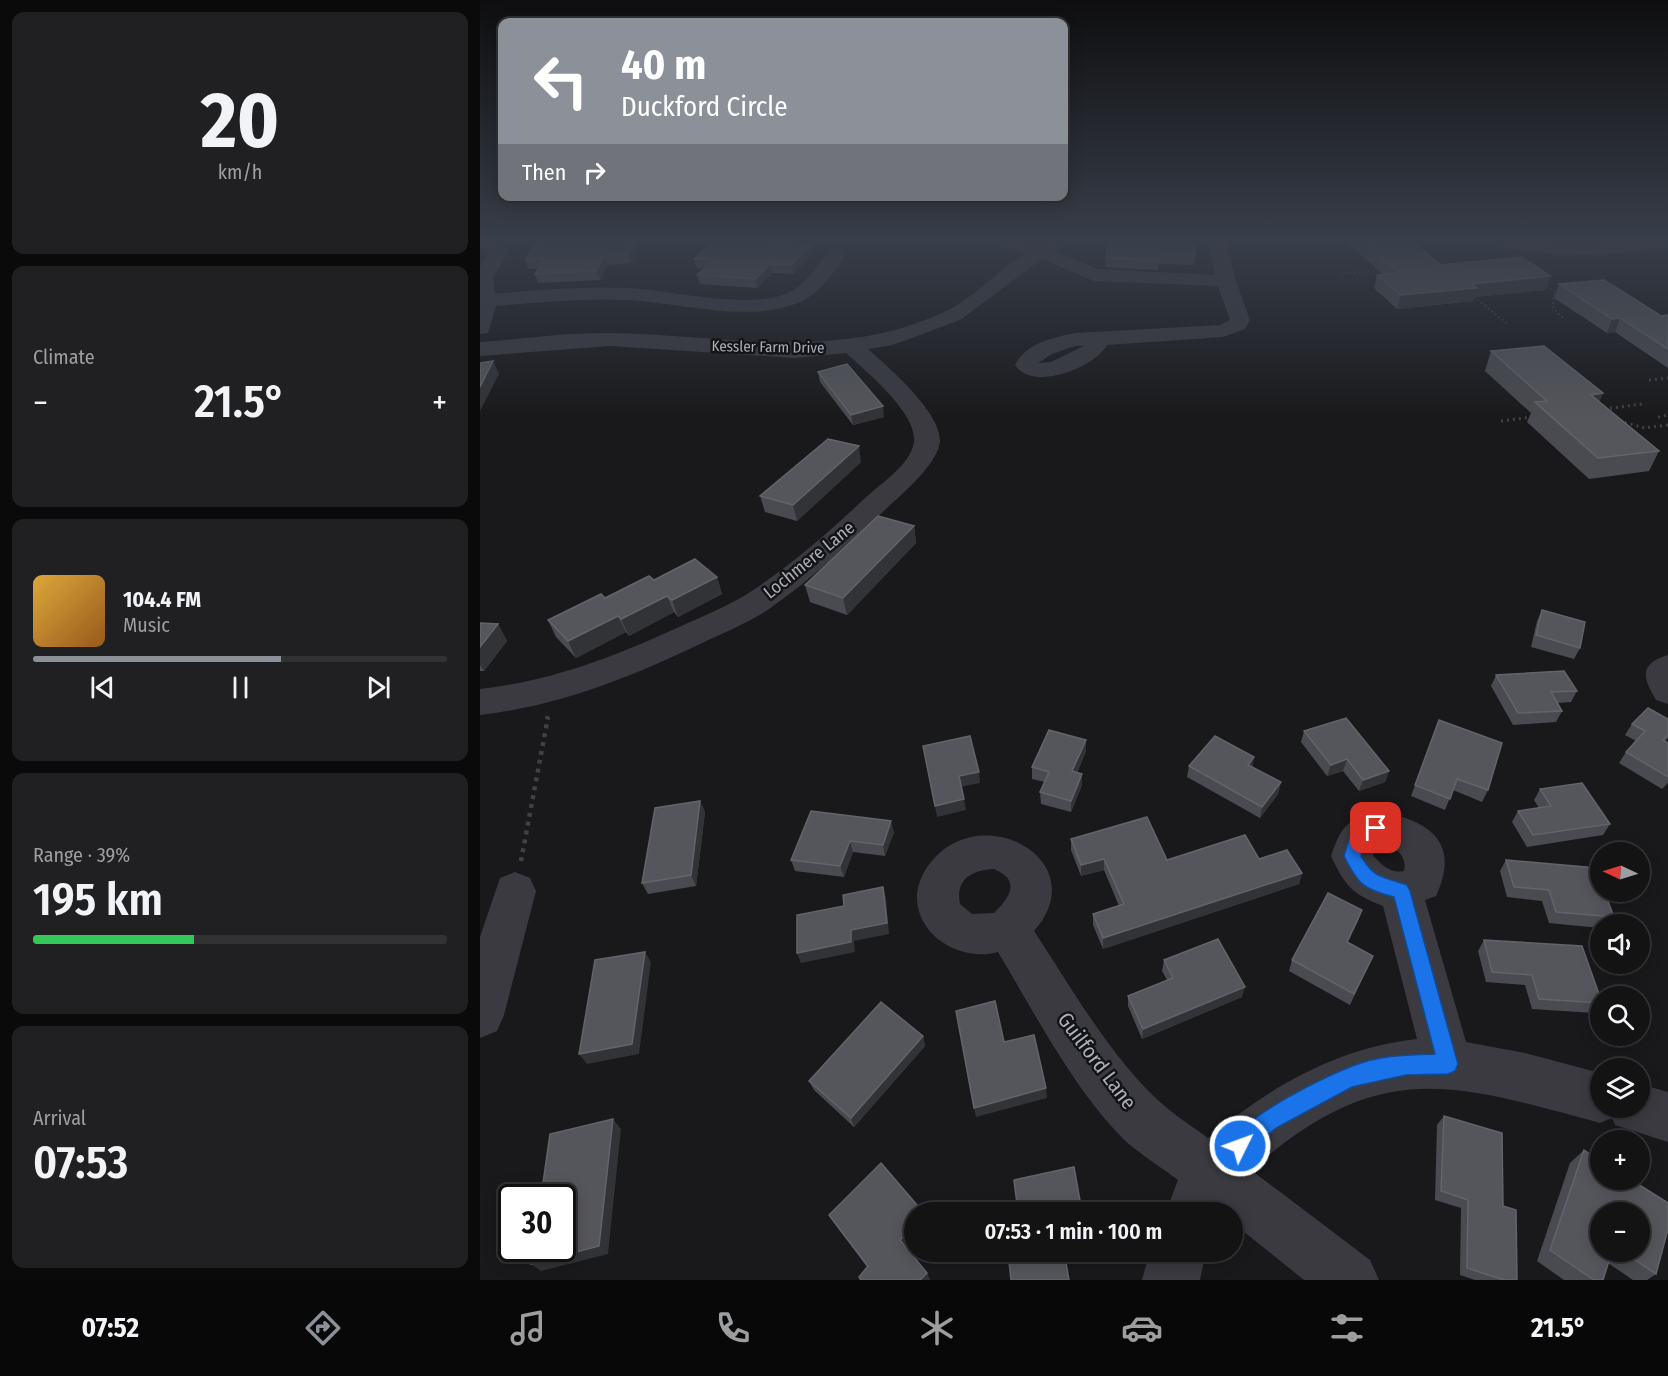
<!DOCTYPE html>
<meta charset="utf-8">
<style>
:root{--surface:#131314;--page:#202022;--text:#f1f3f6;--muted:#9d9ea0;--line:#323234;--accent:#8c9099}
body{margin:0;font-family:"Fira Sans Condensed",sans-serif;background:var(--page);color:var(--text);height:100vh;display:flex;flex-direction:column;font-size:22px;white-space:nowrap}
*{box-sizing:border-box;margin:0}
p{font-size:20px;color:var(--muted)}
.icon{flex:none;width:33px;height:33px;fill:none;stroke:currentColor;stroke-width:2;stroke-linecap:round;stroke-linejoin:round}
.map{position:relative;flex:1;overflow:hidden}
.details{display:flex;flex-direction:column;gap:12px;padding:12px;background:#0a0a0b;width:480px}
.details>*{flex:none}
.guide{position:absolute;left:18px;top:18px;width:570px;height:183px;border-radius:12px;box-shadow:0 3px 15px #0003,0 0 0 2px var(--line);background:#8c9099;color:#fff;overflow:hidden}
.needle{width:39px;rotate:274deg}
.tools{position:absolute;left:1110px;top:842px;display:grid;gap:12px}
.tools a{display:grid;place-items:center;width:60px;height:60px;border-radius:50%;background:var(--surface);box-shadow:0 3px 15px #0003,0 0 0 2px var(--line);font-size:30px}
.speed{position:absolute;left:18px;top:1184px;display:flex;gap:12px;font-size:30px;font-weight:700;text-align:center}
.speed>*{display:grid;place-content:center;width:78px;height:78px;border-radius:50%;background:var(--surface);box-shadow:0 3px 15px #0003,0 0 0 2px var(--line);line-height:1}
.speed .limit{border:3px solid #111;border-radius:9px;background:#fff;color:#111}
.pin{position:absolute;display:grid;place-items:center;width:51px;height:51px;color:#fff;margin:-26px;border-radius:12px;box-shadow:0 3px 9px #0006}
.me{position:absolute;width:66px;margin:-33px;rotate:48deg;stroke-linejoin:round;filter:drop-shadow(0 0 4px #0008)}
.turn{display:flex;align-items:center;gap:21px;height:126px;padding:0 24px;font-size:27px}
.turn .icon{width:78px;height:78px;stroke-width:2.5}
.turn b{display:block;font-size:42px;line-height:51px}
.then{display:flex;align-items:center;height:57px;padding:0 24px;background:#0003;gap:12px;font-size:22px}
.big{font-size:45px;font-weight:600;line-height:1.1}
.details .widget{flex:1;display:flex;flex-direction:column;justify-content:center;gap:9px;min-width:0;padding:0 21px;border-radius:12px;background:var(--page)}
.details .dial{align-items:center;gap:0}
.dial b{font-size:78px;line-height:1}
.song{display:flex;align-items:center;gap:18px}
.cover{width:72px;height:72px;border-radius:9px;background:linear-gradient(135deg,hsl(40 70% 55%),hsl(30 70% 35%))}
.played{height:6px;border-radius:3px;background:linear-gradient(90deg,var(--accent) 60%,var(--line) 60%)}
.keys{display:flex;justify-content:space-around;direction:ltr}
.heat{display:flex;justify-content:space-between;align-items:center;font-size:33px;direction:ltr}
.charge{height:9px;border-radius:4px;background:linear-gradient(90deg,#34c759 39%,var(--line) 0)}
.trip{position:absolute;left:424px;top:1202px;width:339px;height:60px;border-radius:30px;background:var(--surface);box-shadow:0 3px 15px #0003,0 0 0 2px var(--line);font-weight:600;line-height:60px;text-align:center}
.tabs{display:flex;height:96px;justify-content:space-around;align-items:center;background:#080808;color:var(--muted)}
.tabs .icon{width:42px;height:42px}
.tabs .on{color:var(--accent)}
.tabs b{font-size:27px;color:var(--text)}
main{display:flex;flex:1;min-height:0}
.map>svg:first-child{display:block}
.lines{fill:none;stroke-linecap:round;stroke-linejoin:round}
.path-far3{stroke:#404147;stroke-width:2;stroke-dasharray:1.5 3;stroke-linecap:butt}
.path-far2{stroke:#404147;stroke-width:3;stroke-dasharray:2 4;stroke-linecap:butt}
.path-far1{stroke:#404147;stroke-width:4;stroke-dasharray:3 4.5;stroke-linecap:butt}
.path{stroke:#404147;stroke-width:4.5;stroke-dasharray:4 5;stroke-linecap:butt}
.minor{fill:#3a3a40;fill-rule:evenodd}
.wall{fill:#4a4b50;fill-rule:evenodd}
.shaded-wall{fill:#323336}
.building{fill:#55565b;stroke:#62646a;stroke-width:1.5}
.route{fill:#1a73e8;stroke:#114b97;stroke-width:1.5}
.labels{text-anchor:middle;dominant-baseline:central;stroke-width:5;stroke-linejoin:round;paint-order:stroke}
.far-street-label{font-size:15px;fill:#abafba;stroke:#141416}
.street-label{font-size:18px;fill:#abafba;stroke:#141416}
.near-street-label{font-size:21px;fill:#abafba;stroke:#141416}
</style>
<main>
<section class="details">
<div class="widget dial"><b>20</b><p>km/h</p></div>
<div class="widget"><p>Climate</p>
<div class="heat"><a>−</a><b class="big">21.5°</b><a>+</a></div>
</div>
<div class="widget">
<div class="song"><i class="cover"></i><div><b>104.4 FM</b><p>Music</p></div></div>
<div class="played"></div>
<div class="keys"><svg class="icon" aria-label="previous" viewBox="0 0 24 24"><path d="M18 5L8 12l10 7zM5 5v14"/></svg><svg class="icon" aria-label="pause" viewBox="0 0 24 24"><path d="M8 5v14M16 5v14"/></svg><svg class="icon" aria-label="next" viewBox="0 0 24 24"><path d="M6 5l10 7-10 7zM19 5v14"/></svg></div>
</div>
<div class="widget"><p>Range · 39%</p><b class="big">195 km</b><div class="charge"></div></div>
<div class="widget"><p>Arrival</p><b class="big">07:53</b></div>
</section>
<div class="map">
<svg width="1188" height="1280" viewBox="0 0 1188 1280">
<rect width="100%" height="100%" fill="#19191b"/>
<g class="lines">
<!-- path-far3 -->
<g class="path-far3">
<polyline points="861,274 902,270"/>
<polyline points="1063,283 1076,292 1073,296 1073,308 1085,320"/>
<polyline points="994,297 1028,324"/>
</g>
<!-- path-far2 -->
<g class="path-far2">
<polyline points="1169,380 1188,378"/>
<polyline points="1124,409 1162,404"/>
<polyline points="1178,417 1188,415"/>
<polyline points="1021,421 1053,417"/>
<polyline points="1139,421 1165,428 1188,425"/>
</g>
<!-- path-far1 -->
<polyline class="path-far1" points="67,719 68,715"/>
<!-- path -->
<polyline class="path" points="41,861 68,717"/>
<!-- minor -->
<g class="minor">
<path d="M 0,239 L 15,239 L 29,250 L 13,278 L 15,294 C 58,290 103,286 147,288 C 191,290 272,311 310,292 C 327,283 339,263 351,249 L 358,247 L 367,253 C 356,269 342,291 324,300 C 275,325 201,303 148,300 C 104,298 60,302 16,306 L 8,333 L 0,334 L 0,267 L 10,252 L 0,246 Z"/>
<path d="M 504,239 L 535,239 L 559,246 L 570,239 L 592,239 L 575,251 L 617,269 L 735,275 L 727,239 L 745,239 L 756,281 L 770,320 L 765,329 L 743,337 L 627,345 C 614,368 553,392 535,365 C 546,343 572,338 595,333 L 740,325 L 750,320 L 738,286 L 614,281 L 562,259 L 480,320 L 413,345 L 388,349 C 408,367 461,412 460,441 C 458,464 423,493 407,508 C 369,544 332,579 289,609 C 268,623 243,633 220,644 C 149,678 78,706 0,715 L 0,689 C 71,681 134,657 199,627 C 221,617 243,608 264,596 C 308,568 347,534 384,499 C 400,484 432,464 434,441 C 437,413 385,370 366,353 L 315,358 L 130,346 L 0,356 L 0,342 C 43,339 88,332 132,333 C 244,335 358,362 464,312 C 493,299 518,270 546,253 L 507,243 ZM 595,346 L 604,346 L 571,362 L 558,363 L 572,354 Z"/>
<path d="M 999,239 L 1098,244 L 1188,239 L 1188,247 C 1126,258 1063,258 1002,243 Z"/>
<path d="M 1188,655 L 1188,704 L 1176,700 C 1163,678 1158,664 1188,655 Z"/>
<path d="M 903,812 C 952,822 980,844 956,896 L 945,900 L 986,1042 L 1045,1053 L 1120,1073 L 1120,1107 L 1160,1107 L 1160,1084 L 1188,1092 L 1188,1142 L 1135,1125 L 1132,1118 L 1120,1123 C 969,1082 899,1058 771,1170 L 890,1260 L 899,1280 L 824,1280 L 753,1223 L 753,1212 L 686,1212 L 698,1180 C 683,1169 665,1157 650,1145 C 599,1099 554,1012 518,952 C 483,962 439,938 437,900 C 436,887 443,871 451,862 C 502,798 616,861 554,931 C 591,987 635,1065 687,1108 C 700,1119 715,1128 728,1138 C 790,1087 856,1048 937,1039 L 903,906 C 872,894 865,886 851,856 C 862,824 869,817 903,812 ZM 898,846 C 913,844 928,855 924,871 C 911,874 901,865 893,855 ZM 514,869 C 542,881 529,898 514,913 L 492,914 L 480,904 C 475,879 492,870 514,869 Z"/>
<polygon points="35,872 50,878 56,891 24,1015 17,1031 0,1038 0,937 20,878"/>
<polygon points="670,1251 726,1251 720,1280 662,1280"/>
</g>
</g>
<!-- wall -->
<g class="wall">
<polygon points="629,239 715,256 714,265 679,264 678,270 626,267 626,258"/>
<polygon points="863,239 929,239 961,265 1070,276 1065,290 995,297 993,301 917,309 894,288 897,275 903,274"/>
<polygon points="160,242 151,263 127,265 120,280 58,283 55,274 59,268 48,269 45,260"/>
<polygon points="333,243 335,251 313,274 292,273 277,288 220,284 217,275 225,268 217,268 214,259"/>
<polygon points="1079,284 1181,316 1188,315 1188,368 1135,332 1127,333 1074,298"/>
<polygon points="1011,351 1123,393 1119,402 1179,451 1169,471 1109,479 1047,422 1051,413 1005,371"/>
<polygon points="338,372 404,417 373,425 340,382"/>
<polygon points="381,462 317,521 285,512 280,496"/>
<polygon points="434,526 436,543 367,615 330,602 325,585"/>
<polygon points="237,577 242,594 198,617 194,612 149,636 146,632 96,658 76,637 68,620 174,580"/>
<polygon points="1062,610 1100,648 1094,659 1051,647 1057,621"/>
<polygon points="0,623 18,624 27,641 4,671 0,671"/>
<polygon points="1016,675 1097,691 1091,702 1077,703 1082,711 1076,722 1033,725 1011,686"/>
<polygon points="1188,719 1188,738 1185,741 1188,743 1188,783 1182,789 1139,763 1146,752 1156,741 1145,735 1152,724"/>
<polygon points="959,720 1008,790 1002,802 973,790 965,810 931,796"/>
<polygon points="824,731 909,771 905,782 879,791 863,771 847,776 821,742"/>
<polygon points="606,751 597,773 602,785 591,812 561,804 560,792 565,782 552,779 552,767"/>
<polygon points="774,757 772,767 801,782 798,794 780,818 707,777 709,766"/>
<polygon points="1060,789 1130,824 1123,835 1047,847 1032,822 1038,811 1059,808 1054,800"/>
<polygon points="220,801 225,812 216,886 168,894 162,883"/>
<polygon points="331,811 414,832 405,856 373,852 364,877 315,871 311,860"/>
<polygon points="591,839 687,860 779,859 822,873 819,884 623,949 613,925 613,914 639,906 624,870 601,876 591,850"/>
<polygon points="1026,860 1134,917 1129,924 1120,924 1120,928 1069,923 1062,901 1027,897 1020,871"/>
<polygon points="878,921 868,942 893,956 870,1005 809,971 812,960"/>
<polygon points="1004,940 1120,997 1120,1005 1114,1013 1052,1009 1045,985 1006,982 998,951"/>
<polygon points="684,960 762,997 662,1039 648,1006 648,996 687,980 682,971"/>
<polygon points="443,1036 445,1046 374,1127 334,1090 329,1081"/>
<polygon points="964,1116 1023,1206 1037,1280 995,1280 980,1275 981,1208 955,1200 957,1125"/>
<path d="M 1104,1150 L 1120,1161 L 1120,1179 L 1150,1179 L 1188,1203 L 1188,1229 L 1176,1274 L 1167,1280 L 1153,1280 L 1128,1263 L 1123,1280 L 1084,1280 L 1057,1261 L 1090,1163 ZM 1120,1212 L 1160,1212 L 1160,1251 L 1120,1251 Z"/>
<polygon points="349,1215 425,1246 447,1273 450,1280 381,1280 379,1277 387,1267 354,1223"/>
<polygon points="531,1251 607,1251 607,1252 585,1257"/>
</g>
<!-- shaded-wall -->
<g class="shaded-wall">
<polygon points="155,239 160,239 160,242 151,263 148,255"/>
<polygon points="333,243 335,251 313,274 311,265"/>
<polygon points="124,256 127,265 120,280 116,271"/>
<polygon points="290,264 292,273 277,288 275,279"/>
<polygon points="1070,276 1065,290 995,297 993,301 917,309 921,295 992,284"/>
<polygon points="1140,318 1135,332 1127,333 1132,319"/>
<polygon points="13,361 19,374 0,411 0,387"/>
<polygon points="1123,393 1114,413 1111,395"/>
<polygon points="403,406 404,417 373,425 371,415"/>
<polygon points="379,446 381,462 317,521 313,505"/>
<polygon points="434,526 436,543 367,615 363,598"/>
<polygon points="237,577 242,594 198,617 192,600"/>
<polygon points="187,596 194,612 149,636 141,619"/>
<polygon points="138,616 146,632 96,658 88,641"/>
<polygon points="18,624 27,641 4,671 0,665 0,647"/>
<polygon points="606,740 606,751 592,783 592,771"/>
<polygon points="774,757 772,768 768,765"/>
<polygon points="867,759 863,771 847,776 851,765"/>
<polygon points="909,771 905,782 879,791 883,780"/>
<polygon points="499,772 500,783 480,787 479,776"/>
<polygon points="602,774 602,785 591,812 591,801"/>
<polygon points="801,782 798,794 780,818 782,807"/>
<polygon points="484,799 486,810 457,817 455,806"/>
<polygon points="220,801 225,812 216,886 211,875"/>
<polygon points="411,821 414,832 405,856 403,845"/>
<polygon points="370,841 373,852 364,877 360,866"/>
<polygon points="624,859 624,870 601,876 601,865"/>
<polygon points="822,873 819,884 623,949 623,938"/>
<polygon points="403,887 406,898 409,934 374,941 375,952 321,963 317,953 371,930"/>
<polygon points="882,910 878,921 863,953 867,942"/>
<polygon points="165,952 171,962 159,1054 107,1064 99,1054"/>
<polygon points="765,987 762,997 662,1039 663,1029"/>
<polygon points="443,1036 445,1046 374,1127 371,1118"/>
<polygon points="566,1088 567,1098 496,1117 494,1108"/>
<polygon points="133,1119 141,1129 128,1254 61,1271 51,1264"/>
<polygon points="435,1224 435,1236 423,1248 420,1240"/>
<polygon points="447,1273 450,1280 440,1280"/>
</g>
<!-- building -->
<g class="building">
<polygon points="58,239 155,239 148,255 124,256 116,271 55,274 65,259 45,260"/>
<polygon points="236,239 275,239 333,243 311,265 290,264 275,279 217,275 234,260 214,259"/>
<polygon points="629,239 714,239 715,256 679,255 679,261 626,258"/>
<polygon points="880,239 929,239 961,265 1042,257 1070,276 992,284 997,288 921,295 897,275 919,273"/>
<polygon points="1124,280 1181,316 1188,315 1188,349 1140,318 1132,319 1079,284"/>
<polygon points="1064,346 1123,393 1111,395 1179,451 1118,458 1055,402 1067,401 1011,351"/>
<polygon points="13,361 0,387 0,363"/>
<polygon points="367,364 403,406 371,415 338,372"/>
<polygon points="348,439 379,446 313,505 280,496"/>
<polygon points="398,516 434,526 363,598 325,585"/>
<polygon points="215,559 237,577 192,600 187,596 141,619 138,616 88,641 68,620 121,594 125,598 169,576 174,580"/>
<polygon points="1062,610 1105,622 1100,648 1056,635"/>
<polygon points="0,623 18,624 0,647"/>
<polygon points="1084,671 1097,691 1071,692 1082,711 1038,713 1016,675"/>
<polygon points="1168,708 1188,719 1188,735 1183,740 1188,743 1188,777 1146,752 1165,731 1152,724"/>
<polygon points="866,718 909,771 883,780 867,759 851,765 824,731"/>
<polygon points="959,720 1022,743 1008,790 977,779 970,799 935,785"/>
<polygon points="569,730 606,740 592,771 602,774 591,801 560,792 569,772 552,767"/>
<polygon points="490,736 499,772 479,776 484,799 455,806 443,746"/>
<polygon points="735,736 774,757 768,765 801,782 782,807 709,766"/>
<polygon points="1102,783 1130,824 1053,835 1038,811 1071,806 1060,789"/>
<polygon points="220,801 211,875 162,883 175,808"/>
<polygon points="331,811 411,821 403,845 370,841 360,866 311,860"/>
<polygon points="667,817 687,860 765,835 779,859 807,850 822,873 623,938 613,914 644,904 624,859 601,865 591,839"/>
<polygon points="1026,860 1117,868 1120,879 1120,891 1124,891 1134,917 1076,912 1069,890 1034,887"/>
<polygon points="403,887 407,923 371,930 371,942 317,953 317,915 364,906 363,895"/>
<polygon points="848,893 882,910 867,942 893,956 874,994 812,960"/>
<polygon points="738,939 765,987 663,1029 648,996 693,978 684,960"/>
<polygon points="1004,940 1102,946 1120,997 1120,1003 1059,999 1052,975 1012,972"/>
<polygon points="165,952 152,1044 99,1054 115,960"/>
<polygon points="515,1001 524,1042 554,1035 566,1088 494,1108 476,1011"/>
<polygon points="401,1002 443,1036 371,1118 329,1081"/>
<polygon points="964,1116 1022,1133 1023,1206 1036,1210 1037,1280 1024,1280 987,1268 988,1200 961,1191"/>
<polygon points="133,1119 119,1246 51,1264 53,1248 82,1248 82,1197 61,1197 70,1134"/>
<polygon points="1104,1150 1120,1161 1120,1179 1150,1179 1188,1203 1188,1229 1176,1274 1142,1251 1160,1251 1160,1212 1120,1212 1120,1251 1132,1251 1123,1280 1114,1280 1070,1250"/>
<polygon points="401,1163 443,1212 435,1212 435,1224 420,1240 447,1273 440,1280 381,1280 379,1277 388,1266 349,1215"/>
<polygon points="594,1167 602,1212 538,1212 534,1180"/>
<polygon points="531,1251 584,1251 589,1280 531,1280 528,1252"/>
</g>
<!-- sky -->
<linearGradient id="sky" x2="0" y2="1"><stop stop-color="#0e0e0f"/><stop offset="0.57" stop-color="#383e4a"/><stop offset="1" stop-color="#383e4a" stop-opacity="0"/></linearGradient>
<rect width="1188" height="419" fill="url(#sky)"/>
<!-- route -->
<path class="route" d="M 896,821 L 902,823 L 904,828 L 902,833 L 884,842 L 881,856 C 895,880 903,876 927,885 L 930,891 L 978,1064 L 975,1071 L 968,1074 L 926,1075 L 872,1087 L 796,1128 L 767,1154 L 760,1157 L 752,1154 L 749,1146 C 761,1117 850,1073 881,1063 C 904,1055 931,1055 955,1054 L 914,897 C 883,889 878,884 864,856 L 871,833 Z"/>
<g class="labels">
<!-- far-street labels -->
<g class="far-street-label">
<text transform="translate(288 347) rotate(1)">Kessler Farm Drive</text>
</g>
<!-- street labels -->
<g class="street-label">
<text transform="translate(329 560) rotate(-39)">Lochmere Lane</text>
</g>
<!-- near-street labels -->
<g class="near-street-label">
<text transform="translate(617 1061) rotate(53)">Guilford Lane</text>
</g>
</g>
</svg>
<div class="tools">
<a><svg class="needle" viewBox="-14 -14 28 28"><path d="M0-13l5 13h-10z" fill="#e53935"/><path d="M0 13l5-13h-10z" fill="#9d9ea0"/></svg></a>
<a><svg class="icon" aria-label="sound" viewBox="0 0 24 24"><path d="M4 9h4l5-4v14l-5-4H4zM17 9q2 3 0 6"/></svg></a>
<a><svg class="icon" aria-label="search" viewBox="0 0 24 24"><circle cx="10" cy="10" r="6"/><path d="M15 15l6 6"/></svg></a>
<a><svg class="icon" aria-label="layers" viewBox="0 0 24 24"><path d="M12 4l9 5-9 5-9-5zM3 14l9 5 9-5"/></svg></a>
<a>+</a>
<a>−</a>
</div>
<div class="speed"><div class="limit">30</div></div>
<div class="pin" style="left:896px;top:828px;background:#d93025"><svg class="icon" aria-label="arrive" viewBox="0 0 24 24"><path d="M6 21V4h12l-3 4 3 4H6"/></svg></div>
<svg class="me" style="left:760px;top:1146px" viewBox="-20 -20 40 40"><circle r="17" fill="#1a73e8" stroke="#fff" stroke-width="3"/><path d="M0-11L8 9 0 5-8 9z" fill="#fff"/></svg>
<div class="trip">07:53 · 1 min · 100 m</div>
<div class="guide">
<div class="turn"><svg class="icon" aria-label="left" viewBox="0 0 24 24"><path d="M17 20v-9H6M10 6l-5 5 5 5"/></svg><div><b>40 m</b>Duckford Circle</div></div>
<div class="then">Then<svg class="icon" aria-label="right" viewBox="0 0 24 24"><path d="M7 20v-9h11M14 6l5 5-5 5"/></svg></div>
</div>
</div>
</main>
<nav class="tabs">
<b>07:52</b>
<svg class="icon on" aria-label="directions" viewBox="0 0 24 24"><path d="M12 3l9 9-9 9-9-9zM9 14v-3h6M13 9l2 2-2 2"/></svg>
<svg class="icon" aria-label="music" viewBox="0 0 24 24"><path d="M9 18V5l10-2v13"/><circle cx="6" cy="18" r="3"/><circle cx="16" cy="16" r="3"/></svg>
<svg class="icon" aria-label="phone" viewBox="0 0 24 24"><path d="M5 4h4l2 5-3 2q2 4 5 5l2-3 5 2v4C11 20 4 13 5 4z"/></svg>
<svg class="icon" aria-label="climate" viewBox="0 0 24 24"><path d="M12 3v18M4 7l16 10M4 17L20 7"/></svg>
<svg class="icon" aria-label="car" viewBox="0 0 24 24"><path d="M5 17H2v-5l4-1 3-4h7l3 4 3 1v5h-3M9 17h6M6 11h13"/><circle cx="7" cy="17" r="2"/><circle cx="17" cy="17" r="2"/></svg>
<svg class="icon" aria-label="filters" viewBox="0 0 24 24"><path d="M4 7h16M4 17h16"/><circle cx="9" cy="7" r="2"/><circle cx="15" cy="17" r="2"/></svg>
<b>21.5°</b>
</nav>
